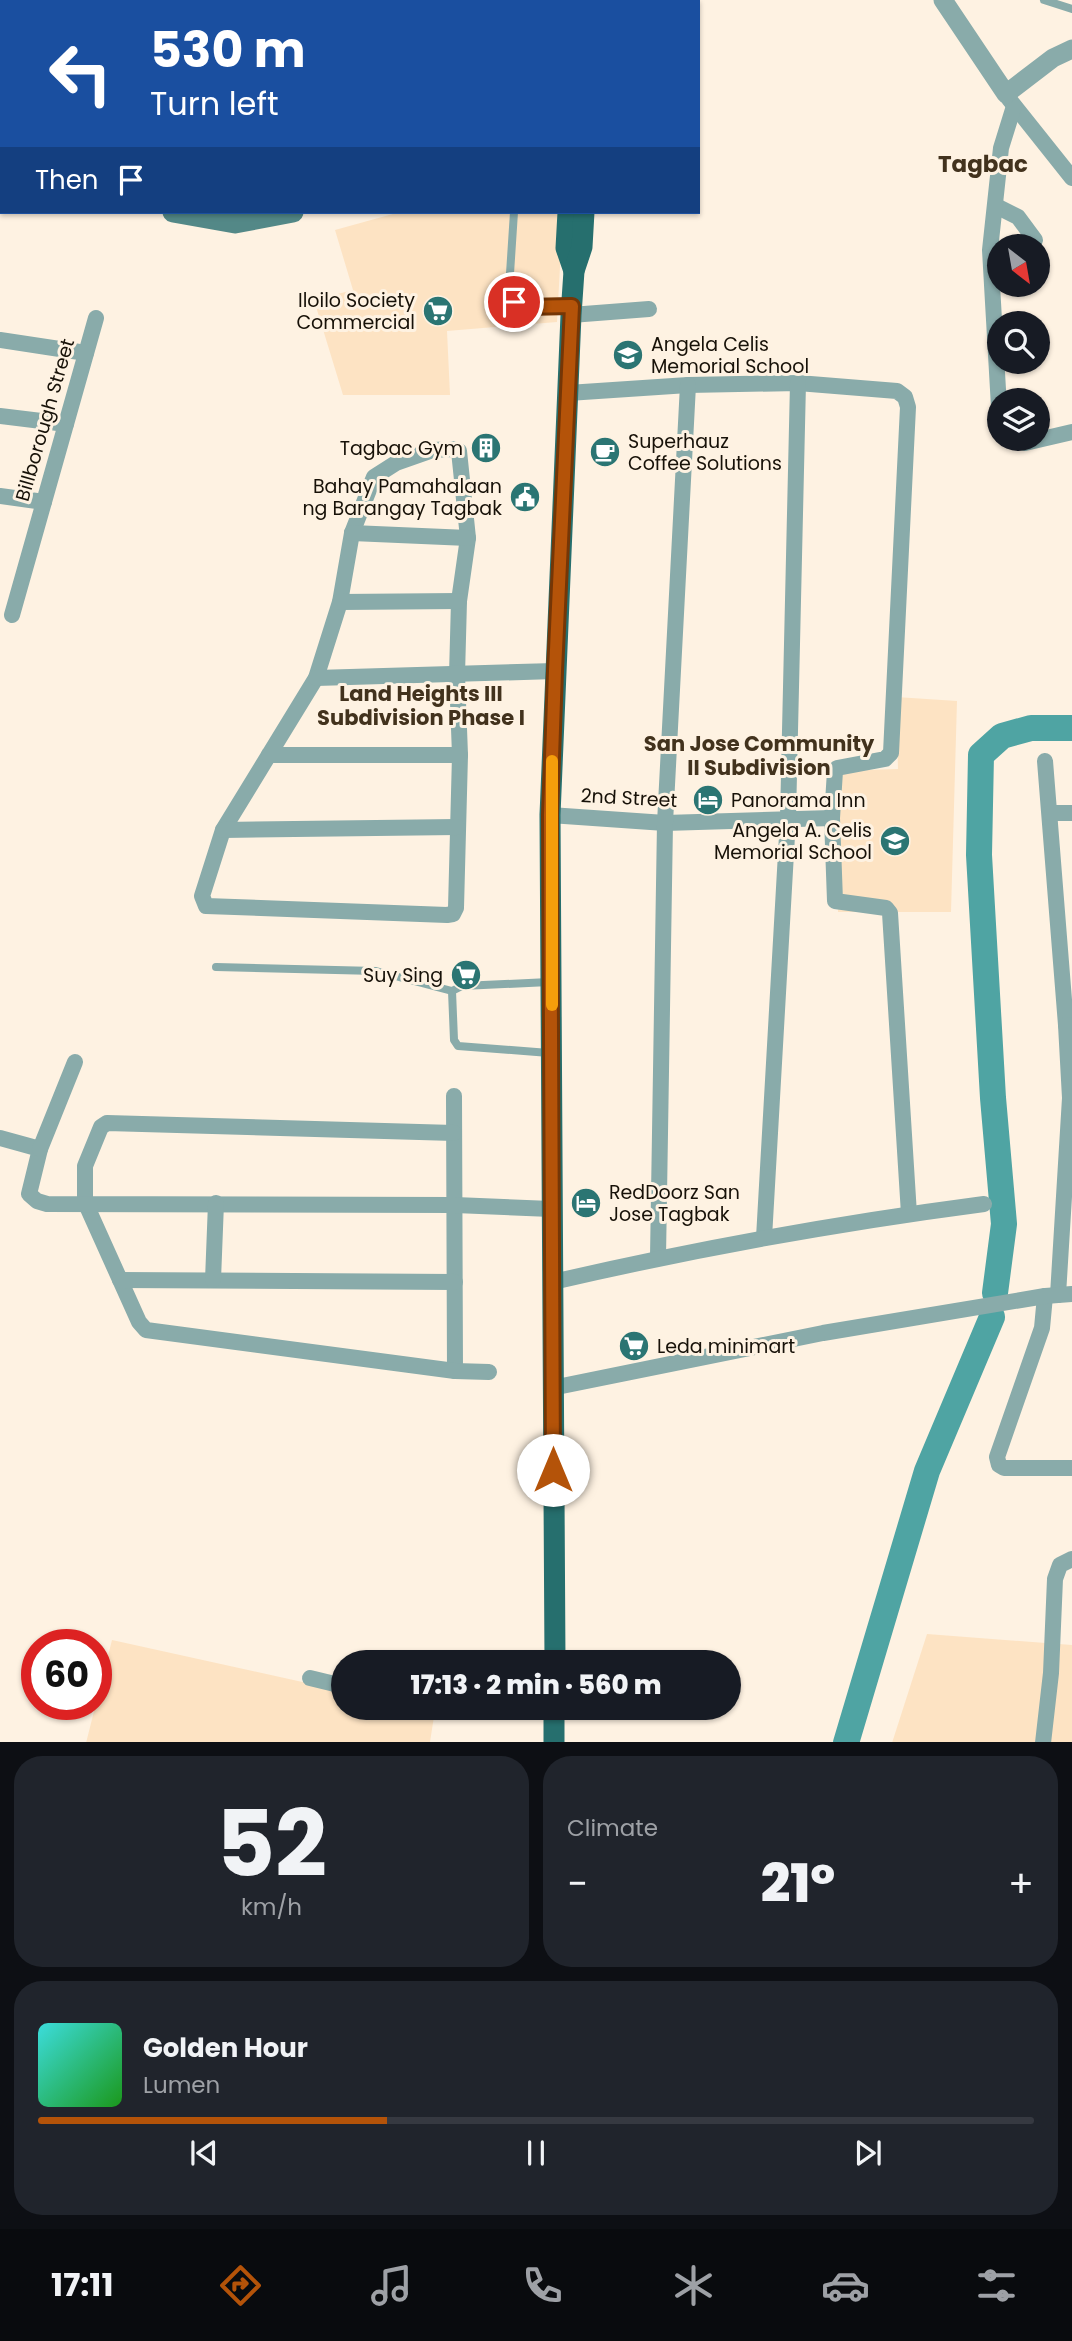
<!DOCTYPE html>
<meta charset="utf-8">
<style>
:root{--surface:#171b24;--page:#20242c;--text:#f1f3f6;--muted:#9ea1a6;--line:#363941;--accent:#b45309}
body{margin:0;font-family:Poppins,sans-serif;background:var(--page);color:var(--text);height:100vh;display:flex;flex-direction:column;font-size:26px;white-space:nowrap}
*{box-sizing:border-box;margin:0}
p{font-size:23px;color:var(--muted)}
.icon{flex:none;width:38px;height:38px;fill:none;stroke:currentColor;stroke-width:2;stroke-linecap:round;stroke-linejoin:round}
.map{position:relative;height:1742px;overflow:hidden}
.side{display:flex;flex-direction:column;gap:14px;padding:14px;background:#0d0f14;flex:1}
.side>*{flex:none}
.guide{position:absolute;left:0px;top:0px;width:700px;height:214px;box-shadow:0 2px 5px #0004;background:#1a4fa0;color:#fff;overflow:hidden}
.needle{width:46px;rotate:149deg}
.buttons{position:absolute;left:987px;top:234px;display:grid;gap:14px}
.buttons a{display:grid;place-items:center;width:63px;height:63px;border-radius:50%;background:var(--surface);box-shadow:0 2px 5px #0004;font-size:35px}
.speed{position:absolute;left:21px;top:1629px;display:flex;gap:14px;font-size:35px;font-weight:700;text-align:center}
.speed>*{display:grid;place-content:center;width:91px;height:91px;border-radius:50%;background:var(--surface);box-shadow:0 2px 5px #0004;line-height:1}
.speed .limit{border:10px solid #d22;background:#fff;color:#111}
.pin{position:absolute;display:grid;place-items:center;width:60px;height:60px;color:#fff;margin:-30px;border:4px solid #fff;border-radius:50%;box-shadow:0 2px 7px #0007}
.me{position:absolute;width:77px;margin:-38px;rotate:0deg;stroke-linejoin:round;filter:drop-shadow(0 0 5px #0008)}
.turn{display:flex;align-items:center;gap:24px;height:147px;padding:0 35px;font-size:32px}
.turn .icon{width:91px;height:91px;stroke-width:2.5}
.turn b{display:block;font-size:49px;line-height:60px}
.then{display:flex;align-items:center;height:66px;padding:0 35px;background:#0003;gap:14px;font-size:26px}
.big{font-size:52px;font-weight:800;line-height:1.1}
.side .tile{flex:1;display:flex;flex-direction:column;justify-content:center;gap:10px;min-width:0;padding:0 24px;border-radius:28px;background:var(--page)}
.side .dial{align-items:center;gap:0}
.dial b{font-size:91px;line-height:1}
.song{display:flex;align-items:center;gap:21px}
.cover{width:84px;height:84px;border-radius:10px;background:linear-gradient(135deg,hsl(180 70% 55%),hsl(120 70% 35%))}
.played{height:7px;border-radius:4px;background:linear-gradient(90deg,var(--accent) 35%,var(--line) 35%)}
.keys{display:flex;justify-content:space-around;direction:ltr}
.heat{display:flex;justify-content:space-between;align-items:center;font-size:38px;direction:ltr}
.side .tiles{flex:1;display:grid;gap:14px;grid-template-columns:1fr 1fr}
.tile:last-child{grid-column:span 2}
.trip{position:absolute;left:331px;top:1650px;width:410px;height:70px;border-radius:35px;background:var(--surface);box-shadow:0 2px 5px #0004;font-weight:800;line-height:70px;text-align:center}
.tabs{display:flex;height:112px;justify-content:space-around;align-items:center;background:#090b0e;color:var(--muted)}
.tabs .icon{width:49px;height:49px}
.tabs .selected{color:var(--accent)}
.tabs b{font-size:32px;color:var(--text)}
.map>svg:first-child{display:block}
.built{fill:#fde3c3}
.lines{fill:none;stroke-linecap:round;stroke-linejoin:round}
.river{stroke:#4fa4a3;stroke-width:26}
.service{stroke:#89abaa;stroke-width:8}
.minor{stroke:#89abaa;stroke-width:16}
.tertiary{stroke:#89abaa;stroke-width:19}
.secondary{stroke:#538887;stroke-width:21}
.primary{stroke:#266f6e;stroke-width:21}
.route-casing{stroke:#753606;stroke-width:18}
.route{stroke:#b45309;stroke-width:12}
.slow{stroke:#f59e0b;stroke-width:12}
.labels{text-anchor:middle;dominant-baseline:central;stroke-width:6;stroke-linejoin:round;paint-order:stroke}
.poi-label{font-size:19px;fill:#171108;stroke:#fef2e2;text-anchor:end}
.street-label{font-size:19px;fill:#171108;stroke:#fef2e2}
.neighbourhood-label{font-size:21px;font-weight:bold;fill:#42321d;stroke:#fef2e2}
.quarter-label{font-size:23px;font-weight:bold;fill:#42321d;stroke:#fef2e2}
</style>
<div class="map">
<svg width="1072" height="1743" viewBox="0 0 1072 1743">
<rect width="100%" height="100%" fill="#fef2e2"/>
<!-- built -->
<g class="built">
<polygon points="400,212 563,212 557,322 447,331 450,395 343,395 314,300 353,290 335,230"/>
<polygon points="896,697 957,701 951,912 838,912 837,771 898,769"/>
<polygon points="927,1634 1072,1645 1072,1742 892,1743"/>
<polygon points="112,1640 343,1691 343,1708 424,1708 435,1710 430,1742 86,1743"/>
</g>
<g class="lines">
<!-- river -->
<g class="river">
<polyline points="995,1293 1004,1224 993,1098 979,855 981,755 1002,736 1031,728 1072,728"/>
<polyline points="846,1743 927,1471 992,1317"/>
</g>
<!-- service -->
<g class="service">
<polyline points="1044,0 1072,9"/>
<polyline points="32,2 33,0"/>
<polyline points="59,2 59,0"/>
<polyline points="105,2 106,0"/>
<polyline points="129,2 129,0"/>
<polyline points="657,2 657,0"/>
<polyline points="0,169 2,159"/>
<polyline points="514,212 509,289 514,302 524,307 569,306"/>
<polyline points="216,967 376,971 452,991"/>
<polyline points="549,982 462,986 452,991 454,1040 458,1046 549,1053"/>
</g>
<!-- minor -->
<g class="minor">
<polyline points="1009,99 1072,178"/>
<polyline points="996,206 1018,217 1035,240"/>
<polyline points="571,315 649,309"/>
<polyline points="0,340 86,353"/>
<polyline points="568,393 688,385 798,383 897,391 905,397 908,407 891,753 885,759 837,768 835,771 832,818 835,901 886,908 890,913 909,1214"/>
<polyline points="999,407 990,250 1001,148 1014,106"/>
<polyline points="0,416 66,424"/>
<polyline points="1009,439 1025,443 1072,432"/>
<polygon points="453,449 459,451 468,538 459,601 457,675 460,755 456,908 453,914 447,915 206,906 202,896 223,830 316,678 340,602 352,533 374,477 396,463 433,450"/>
<polyline points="0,496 44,502"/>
<polyline points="352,533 468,538"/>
<polyline points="340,602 459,601"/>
<polyline points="12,615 96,318"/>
<polyline points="316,678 555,671"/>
<polyline points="269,755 460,755"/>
<polyline points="1045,761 1066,1025"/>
<polyline points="1050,813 1072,813"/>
<polyline points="550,815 665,823 832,818"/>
<polyline points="223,830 457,827"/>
<polyline points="454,1096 455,1371"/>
<polyline points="454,1133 107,1123 101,1127 85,1166 85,1202 139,1322 146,1330 455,1371 489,1372"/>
<polyline points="0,1138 40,1149 29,1194 37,1201 47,1204 455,1205 551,1209"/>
<polyline points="40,1149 75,1062"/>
<polyline points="764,1238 788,818 798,383"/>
<polyline points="658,1257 665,823 688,385"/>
<polyline points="120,1280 455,1282"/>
<polyline points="213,1280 216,1203"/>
<path d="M 553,1282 C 695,1249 839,1223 984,1204"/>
<polyline points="1058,1295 1070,1098 1066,1025 1072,1026"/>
<polyline points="1045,1296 1042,1328 997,1457 999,1465 1004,1468 1072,1468"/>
<polyline points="552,1388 823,1333 1045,1296 1072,1294"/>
<polyline points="513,1662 555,1662"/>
<polyline points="310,1678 343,1686"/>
<polyline points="1043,1743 1051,1673 1055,1579 1060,1565 1072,1559"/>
</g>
<!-- tertiary -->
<polyline class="tertiary" points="943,0 1006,94 1053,58 1072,49"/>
<!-- secondary -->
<g class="secondary">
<polyline points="0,177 2,178"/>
<polyline points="173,212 235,223 293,212"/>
</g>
<!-- primary -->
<g class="primary">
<polyline points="575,0 575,2"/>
<polyline points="593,0 593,2"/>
<polyline points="568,212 566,248 574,271"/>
<polyline points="555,1662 550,815 571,315 574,271 582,247 584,212"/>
<polyline points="554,1743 554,1708"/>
</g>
</g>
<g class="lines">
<!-- route casing -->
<g class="route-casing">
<polyline id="route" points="514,302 524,307 572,306 555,671 550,815 553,1470"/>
</g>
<!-- route -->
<use href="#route" class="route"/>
<!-- slow -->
<polyline class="slow" points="552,1005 552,761"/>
</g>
<!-- icons -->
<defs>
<g id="supermarket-disc" transform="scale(1.575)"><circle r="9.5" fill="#2b7573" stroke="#fef2e2"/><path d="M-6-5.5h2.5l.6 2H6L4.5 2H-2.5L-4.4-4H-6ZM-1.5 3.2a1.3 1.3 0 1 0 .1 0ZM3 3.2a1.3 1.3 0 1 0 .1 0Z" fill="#fff"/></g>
<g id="school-disc" transform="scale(1.575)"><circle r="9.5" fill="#2b7573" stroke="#fef2e2"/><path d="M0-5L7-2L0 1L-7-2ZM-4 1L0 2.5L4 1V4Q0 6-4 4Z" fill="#fff"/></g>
<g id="building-disc" transform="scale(1.575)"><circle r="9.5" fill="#2b7573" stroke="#fef2e2"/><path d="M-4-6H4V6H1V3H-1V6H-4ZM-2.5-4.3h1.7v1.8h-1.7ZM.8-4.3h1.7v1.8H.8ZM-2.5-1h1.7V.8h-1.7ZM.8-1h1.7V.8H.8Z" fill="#fff"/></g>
<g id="cafe-disc" transform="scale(1.575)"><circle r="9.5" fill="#2b7573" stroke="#fef2e2"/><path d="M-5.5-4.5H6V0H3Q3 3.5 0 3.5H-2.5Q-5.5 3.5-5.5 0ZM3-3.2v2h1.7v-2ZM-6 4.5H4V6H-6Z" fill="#fff"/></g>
<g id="civic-disc" transform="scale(1.575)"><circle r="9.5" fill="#2b7573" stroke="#fef2e2"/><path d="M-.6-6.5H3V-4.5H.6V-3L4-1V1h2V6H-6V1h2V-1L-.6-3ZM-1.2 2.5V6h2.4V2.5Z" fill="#fff"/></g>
<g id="hotel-disc" transform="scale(1.575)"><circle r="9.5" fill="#2b7573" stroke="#fef2e2"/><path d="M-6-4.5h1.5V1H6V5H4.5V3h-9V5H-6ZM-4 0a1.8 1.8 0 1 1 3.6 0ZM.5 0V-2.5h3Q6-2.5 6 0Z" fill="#fff"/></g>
</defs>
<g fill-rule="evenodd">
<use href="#supermarket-disc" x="438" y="311"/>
<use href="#school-disc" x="628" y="355"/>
<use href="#building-disc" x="486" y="448"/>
<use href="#cafe-disc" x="605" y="452"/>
<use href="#civic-disc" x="525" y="497"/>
<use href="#hotel-disc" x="708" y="800"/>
<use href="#school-disc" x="895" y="841"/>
<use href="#supermarket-disc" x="466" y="975"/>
<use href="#hotel-disc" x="586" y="1203"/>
<use href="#supermarket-disc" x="634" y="1346"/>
</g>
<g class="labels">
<!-- poi labels -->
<g class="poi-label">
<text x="415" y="300">Iloilo Society<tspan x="415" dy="22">Commercial</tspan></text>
<text x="651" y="344" text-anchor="start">Angela Celis<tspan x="651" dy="22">Memorial School</tspan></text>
<text x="628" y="441" text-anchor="start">Superhauz<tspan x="628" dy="22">Coffee Solutions</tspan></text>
<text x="463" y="448">Tagbac Gym</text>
<text x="502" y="486">Bahay Pamahalaan<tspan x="502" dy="22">ng Barangay Tagbak</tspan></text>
<text x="731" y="800" text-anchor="start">Panorama Inn</text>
<text x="872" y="830">Angela A. Celis<tspan x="872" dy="22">Memorial School</tspan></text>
<text x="443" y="975">Suy Sing</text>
<text x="609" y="1192" text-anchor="start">RedDoorz San<tspan x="609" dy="22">Jose Tagbak</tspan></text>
<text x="657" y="1346" text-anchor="start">Leda minimart</text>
</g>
<!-- street labels -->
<g class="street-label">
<text transform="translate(45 420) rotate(-74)">Billborough Street</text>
<text transform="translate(629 798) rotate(3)">2nd Street</text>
</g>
<!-- neighbourhood labels -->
<g class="neighbourhood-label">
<text x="421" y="693">Land Heights III<tspan x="421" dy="24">Subdivision Phase I</tspan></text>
<text x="759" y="743">San Jose Community<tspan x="759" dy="24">II Subdivision</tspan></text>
</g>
<!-- quarter labels -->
<g class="quarter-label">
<text x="983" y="164">Tagbac</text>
</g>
</g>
</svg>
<div class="buttons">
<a><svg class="needle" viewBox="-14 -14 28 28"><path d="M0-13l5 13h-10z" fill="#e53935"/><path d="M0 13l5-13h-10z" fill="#9ea1a6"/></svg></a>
<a><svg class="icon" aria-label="search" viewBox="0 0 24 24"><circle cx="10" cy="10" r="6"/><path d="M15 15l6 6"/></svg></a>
<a><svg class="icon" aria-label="layers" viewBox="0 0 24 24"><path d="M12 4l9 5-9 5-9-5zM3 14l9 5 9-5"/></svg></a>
</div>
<div class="speed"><div class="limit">60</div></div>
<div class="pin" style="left:514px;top:302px;background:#d93025"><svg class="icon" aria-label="arrive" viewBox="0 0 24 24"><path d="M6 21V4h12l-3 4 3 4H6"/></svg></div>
<svg class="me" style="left:553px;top:1470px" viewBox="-20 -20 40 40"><circle r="19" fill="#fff"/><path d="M0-13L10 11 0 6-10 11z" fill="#b45309"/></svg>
<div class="trip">17:13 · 2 min · 560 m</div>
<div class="guide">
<div class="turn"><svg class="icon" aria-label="left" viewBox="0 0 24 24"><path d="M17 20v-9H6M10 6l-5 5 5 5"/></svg><div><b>530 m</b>Turn left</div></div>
<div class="then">Then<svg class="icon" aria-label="arrive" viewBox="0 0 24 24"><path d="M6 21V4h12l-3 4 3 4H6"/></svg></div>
</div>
</div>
<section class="side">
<div class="tiles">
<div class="tile dial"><b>52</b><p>km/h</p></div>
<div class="tile"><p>Climate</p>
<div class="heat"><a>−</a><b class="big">21°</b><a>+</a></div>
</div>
<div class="tile">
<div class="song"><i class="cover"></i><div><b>Golden Hour</b><p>Lumen</p></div></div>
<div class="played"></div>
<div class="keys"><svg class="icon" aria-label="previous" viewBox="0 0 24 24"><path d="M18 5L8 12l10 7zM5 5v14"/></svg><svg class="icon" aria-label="pause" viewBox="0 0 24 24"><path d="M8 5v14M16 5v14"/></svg><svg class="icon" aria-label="next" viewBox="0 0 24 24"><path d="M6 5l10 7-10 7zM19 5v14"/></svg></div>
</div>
</div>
</section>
<nav class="tabs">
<b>17:11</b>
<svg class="icon selected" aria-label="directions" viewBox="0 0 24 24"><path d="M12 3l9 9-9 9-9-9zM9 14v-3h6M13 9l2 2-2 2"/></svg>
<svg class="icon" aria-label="music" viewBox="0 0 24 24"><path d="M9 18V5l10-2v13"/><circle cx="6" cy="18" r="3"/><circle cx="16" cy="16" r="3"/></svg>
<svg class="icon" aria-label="phone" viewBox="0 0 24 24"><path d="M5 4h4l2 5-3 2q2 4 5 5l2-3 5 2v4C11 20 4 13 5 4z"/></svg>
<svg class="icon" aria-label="climate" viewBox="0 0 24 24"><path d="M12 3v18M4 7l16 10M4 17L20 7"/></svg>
<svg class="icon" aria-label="car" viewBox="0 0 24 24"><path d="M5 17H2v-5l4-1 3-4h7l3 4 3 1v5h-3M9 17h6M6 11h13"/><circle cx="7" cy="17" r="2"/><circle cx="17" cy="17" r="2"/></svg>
<svg class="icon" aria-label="filters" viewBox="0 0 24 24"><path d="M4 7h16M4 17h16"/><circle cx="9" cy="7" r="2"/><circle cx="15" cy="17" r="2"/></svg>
</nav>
